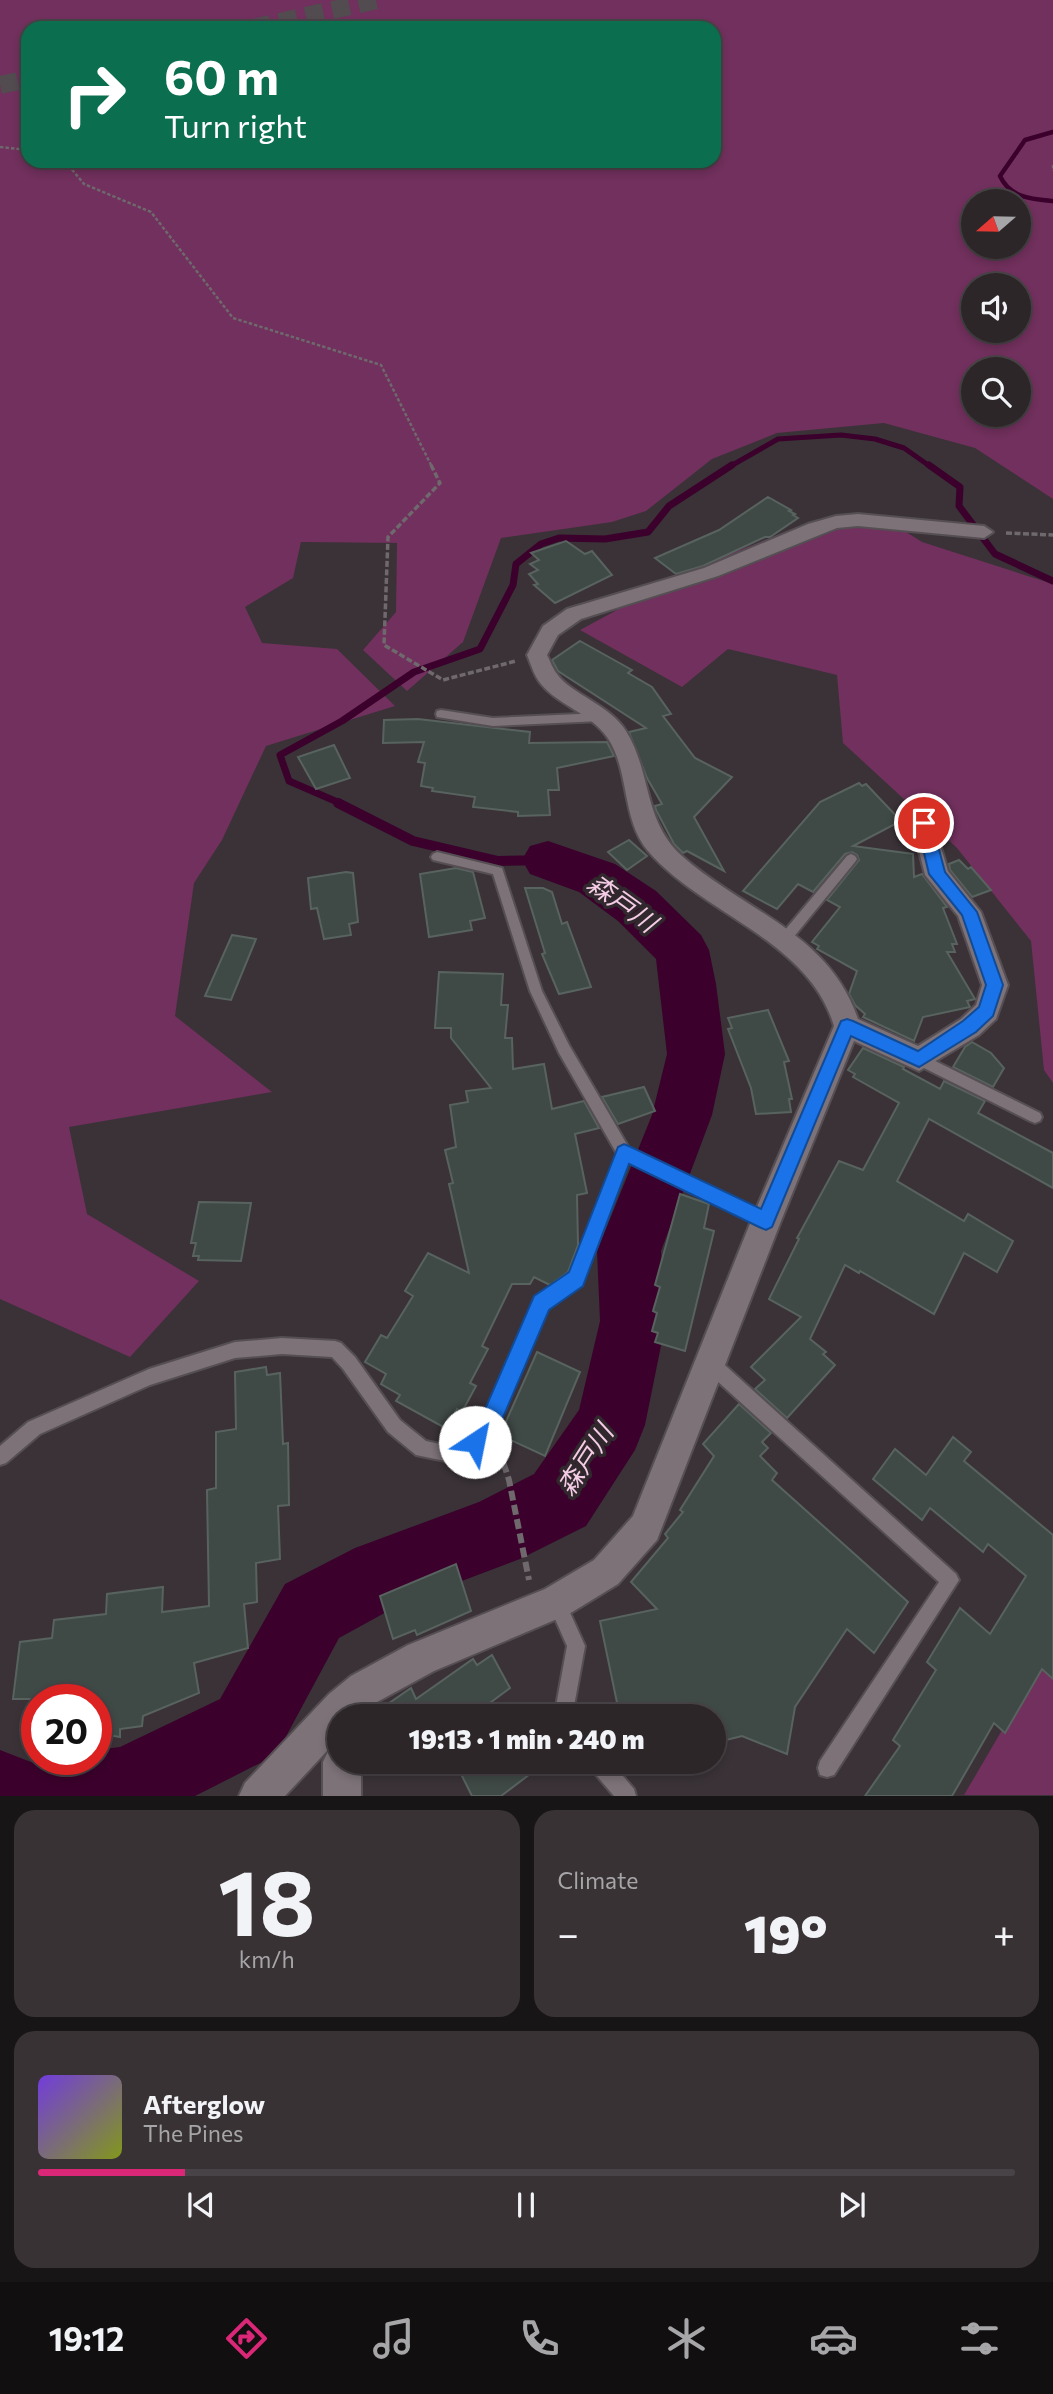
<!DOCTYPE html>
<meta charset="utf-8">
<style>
:root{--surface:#2c2629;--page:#383235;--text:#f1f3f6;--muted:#a6a5a8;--line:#484346;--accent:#db2777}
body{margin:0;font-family:Commissioner,"Noto Sans JP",sans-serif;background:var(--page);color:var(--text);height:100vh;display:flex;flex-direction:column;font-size:26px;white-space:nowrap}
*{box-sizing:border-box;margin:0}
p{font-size:23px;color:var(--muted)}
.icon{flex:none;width:38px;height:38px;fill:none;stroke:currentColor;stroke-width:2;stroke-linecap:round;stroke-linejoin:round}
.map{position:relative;height:1796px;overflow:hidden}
.details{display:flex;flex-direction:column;gap:14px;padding:14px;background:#181517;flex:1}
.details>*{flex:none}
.hud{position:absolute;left:21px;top:21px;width:700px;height:147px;border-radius:21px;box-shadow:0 4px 10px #0003,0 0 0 2px var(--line);background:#0b6e4f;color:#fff;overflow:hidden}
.needle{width:46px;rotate:250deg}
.buttons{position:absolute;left:961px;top:189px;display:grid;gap:14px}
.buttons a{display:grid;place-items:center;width:70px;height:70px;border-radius:50%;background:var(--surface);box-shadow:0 4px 10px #0003,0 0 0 2px var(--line);font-size:35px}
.speed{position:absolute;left:21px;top:1684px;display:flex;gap:14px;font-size:35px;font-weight:700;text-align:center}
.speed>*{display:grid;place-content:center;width:91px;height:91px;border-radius:50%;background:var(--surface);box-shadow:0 4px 10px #0003,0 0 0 2px var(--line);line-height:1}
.speed .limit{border:10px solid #d22;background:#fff;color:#111}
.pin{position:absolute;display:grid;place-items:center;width:60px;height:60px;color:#fff;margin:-30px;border:4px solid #fff;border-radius:50%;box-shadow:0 2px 7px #0007}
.me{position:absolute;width:77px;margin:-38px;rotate:34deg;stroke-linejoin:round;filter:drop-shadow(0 0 5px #0008)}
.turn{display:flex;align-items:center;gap:24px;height:147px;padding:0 28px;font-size:32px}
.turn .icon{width:91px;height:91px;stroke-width:2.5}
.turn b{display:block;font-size:49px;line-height:60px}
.big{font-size:52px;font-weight:800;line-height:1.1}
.details .card{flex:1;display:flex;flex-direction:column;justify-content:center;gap:10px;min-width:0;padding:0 24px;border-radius:21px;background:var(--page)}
.details .dial{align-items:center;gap:0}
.dial b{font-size:91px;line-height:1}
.song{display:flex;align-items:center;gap:21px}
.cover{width:84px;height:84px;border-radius:10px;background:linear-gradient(135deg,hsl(260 70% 55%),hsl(70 70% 35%))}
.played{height:7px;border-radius:4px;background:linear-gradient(90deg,var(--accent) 15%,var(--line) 15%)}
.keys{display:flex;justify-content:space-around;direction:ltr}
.heat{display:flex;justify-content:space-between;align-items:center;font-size:38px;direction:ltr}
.details .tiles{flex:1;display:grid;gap:14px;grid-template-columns:1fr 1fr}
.card:last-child{grid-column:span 2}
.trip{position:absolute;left:327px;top:1704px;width:399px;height:70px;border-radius:35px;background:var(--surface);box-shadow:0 4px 10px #0003,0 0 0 2px var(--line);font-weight:800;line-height:70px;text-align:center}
.tabs{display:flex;height:112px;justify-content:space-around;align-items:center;background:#120f10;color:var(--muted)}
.tabs .icon{width:49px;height:49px}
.tabs .active{color:var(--accent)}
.tabs b{font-size:32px;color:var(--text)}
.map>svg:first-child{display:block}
.green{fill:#71305d;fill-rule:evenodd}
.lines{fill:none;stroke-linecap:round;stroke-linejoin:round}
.stream-far3{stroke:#3b002c;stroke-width:4.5}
.stream-far2{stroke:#3b002c;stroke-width:5}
.stream-far1{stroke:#3b002c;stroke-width:7}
.stream{stroke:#3b002c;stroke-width:10}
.river{fill:#3b002c;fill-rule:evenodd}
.building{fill:#3f4945;stroke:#58635f;stroke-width:2}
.secondary-tunnel{stroke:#524b4f;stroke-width:18;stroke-dasharray:18 9;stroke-linecap:butt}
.lane-casing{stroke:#554e53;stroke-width:4}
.street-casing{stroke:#554e53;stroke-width:4}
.path-far2{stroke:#6f686c;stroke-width:2.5;stroke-dasharray:3.5 2;stroke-linecap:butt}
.path-far1{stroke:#6f686c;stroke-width:3.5;stroke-dasharray:6 2.5;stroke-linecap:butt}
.path{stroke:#6f686c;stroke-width:6;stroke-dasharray:10 4.5;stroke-linecap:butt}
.lane{fill:#7c7278;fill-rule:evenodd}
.street{fill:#7c7278;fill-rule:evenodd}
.route{fill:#1a73e8;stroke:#114b97;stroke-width:2}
.labels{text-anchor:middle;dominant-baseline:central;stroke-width:7;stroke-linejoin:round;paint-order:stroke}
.water-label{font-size:26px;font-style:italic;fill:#f5cce5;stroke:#30282d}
</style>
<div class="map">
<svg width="1053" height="1796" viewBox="0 0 1053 1796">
<rect width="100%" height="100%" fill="#3a3237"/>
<!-- green -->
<g class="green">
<path d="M 0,0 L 1053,0 L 1053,499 L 975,448 L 884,423 L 777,433 L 712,459 L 646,511 L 612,522 L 501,538 L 463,642 L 407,691 L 363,650 L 396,612 L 397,543 L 301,542 L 293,578 L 245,607 L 262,643 L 337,649 L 395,706 L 266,746 L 222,840 L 194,883 L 175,1016 L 272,1092 L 69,1127 L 87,1214 L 199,1281 L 130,1357 L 0,1299 ZM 28,28 L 714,28 L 714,161 L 28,161 ZM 973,201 L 1018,201 L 1018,247 L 973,247 ZM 973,285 L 1018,285 L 1018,331 L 973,331 ZM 973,369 L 1018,369 L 1018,415 L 973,415 Z"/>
<polygon points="855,521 892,523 922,542 1053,584 1053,1083 1044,1070 1031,941 957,848 843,743 837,675 728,649 682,687 580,630 628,604 684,585 717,559 798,527"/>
<polygon points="1053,1643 1053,1795 964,1795"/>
</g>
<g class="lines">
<!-- stream-far3 -->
<path class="stream-far3" d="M 1053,132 L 1025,140 L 1000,176 C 1010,198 1032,199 1053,201"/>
<!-- stream-far2 -->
<polyline class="stream-far2" points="729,467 778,439 841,435 875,439 904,448 931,467"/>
<!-- stream-far1 -->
<g class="stream-far1">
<polyline points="929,465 960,487 959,506 995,554 1053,581"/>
<polyline points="342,804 289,781 280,755 342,721 414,672 480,649 513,585 516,564 541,544 559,538 605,539 648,532 669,506 732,465"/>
</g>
<!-- stream -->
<polyline class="stream" points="338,803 413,841 498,861 548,860"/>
<!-- river -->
<polygon class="river" points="548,841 615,864 656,891 701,935 709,950 716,984 725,1054 712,1115 661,1251 666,1321 645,1425 635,1450 586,1526 520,1559 401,1604 339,1638 276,1755 195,1796 0,1796 0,1750 36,1764 48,1759 96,1759 96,1750 120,1747 220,1699 285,1584 355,1548 479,1502 534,1474 579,1410 600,1321 597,1251 652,1115 667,1054 656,959 618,921 579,892 530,874 522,860 530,846"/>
</g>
<!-- building -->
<g class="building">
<polygon points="768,497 791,510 789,511 795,514 793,515 798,518 770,537 765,537 703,566 676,574 655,558 719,530"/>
<polygon points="566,541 585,554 592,551 612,575 555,603 534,585 538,584 529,574 538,570 530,564 539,560 531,553"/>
<polygon points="580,641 632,670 628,673 652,687 671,714 663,716 695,758 732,777 694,817 724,871 687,851 683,853 674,844 656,810 655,806 662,804 647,778 629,732 646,728 558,671 552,660"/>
<polygon points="418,719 530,732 529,743 607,742 614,756 557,768 559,790 548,790 550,815 518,816 518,812 473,807 475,797 432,791 433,788 421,786 425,763 418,762 424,742 383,743 384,720"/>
<polygon points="334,745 350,778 316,789 298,757"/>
<polygon points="859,783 862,786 866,784 901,821 853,846 913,854 914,877 922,874 947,907 943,908 957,944 952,944 955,952 947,952 975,999 967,1001 970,1007 923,1017 914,1041 863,1017 865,1014 855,1005 849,994 857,971 817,949 819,946 812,942 840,907 827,900 859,860 857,855 852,852 845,854 813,892 798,884 777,909 743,891 820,802"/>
<polygon points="629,840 647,856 627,870 608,852"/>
<polygon points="959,860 968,869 971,867 991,890 972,897 950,870 949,864"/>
<polygon points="456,868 473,872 485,918 470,921 472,930 429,937 420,874"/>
<polygon points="346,872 353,873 358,922 349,924 351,935 324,939 317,908 311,909 308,878"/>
<polygon points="525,888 543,888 552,892 562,924 567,922 591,987 559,994 542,954 545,953"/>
<polygon points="232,935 256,939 231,1000 205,996"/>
<polygon points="439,972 503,974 501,1005 508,1005 505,1038 512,1038 513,1069 544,1064 552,1109 584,1101 599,1128 575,1134 587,1193 577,1195 578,1245 568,1272 550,1285 534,1277 530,1284 512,1284 482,1346 488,1349 470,1383 476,1386 462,1412 457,1409 447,1429 396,1401 400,1395 381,1384 386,1374 365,1362 381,1335 387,1338 413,1296 405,1291 428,1253 469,1273 449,1184 453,1183 445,1150 456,1147 450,1105 468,1102 466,1091 491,1088 451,1038 451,1028 435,1028"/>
<polygon points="768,1010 789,1061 784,1062 792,1099 789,1099 791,1112 756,1114 751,1088 728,1029 732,1028 728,1018"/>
<polygon points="972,1042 991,1053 1004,1068 993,1087 953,1067 965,1047"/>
<polygon points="863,1048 904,1067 903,1069 940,1089 944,1081 985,1101 978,1113 1053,1153 1053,1188 929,1119 897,1181 964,1221 968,1214 1013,1241 997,1272 964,1253 934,1314 860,1271 859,1273 845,1265 810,1339 826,1352 823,1354 835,1365 787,1418 755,1389 765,1380 751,1367 801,1317 769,1299 799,1239 797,1238 839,1161 863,1170 899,1103 853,1077 855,1074 848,1070"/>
<polygon points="644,1087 655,1111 618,1124 602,1097"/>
<polygon points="680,1194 709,1204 704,1228 714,1231 685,1351 655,1342 658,1333 652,1331 657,1313 653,1311 660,1287 655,1285"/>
<polygon points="199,1202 251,1203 241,1261 198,1260 199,1256 193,1256 196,1243 191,1243"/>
<polygon points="537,1352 580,1372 545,1456 500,1435"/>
<polygon points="266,1367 267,1375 280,1373 283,1444 288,1443 289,1505 278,1506 280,1559 256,1563 257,1602 244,1604 248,1648 194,1663 199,1693 143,1716 142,1726 120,1729 120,1737 96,1733 96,1699 13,1699 20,1642 52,1638 54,1620 106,1614 107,1594 163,1587 162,1612 209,1606 207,1490 216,1488 216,1432 236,1429 235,1372"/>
<polygon points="739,1404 771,1433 762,1442 768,1448 760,1456 777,1473 772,1480 908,1602 874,1653 847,1629 795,1707 787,1754 742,1736 714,1743 714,1717 620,1717 600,1621 657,1609 631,1582 668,1538 665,1534 683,1512 680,1510 714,1456 703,1444"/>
<polygon points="953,1437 971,1452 964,1461 1053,1535 1053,1679 1042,1669 1005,1733 994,1723 952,1796 865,1796 900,1746 893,1740 936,1670 927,1662 960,1608 990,1634 1026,1576 988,1544 983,1552 930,1508 922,1520 873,1479 895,1449 926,1475"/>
<polygon points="456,1564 471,1611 417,1635 415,1630 393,1639 380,1596"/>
<polygon points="492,1655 510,1688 471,1717 369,1717 411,1688 416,1699 473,1659 477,1665"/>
<polygon points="455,1762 546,1762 501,1796 472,1796"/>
</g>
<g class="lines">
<!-- secondary-tunnel -->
<g class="secondary-tunnel">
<polyline points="253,28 377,0"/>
<polyline points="0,85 28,79"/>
</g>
<!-- lane casing -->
<g class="lane-casing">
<g id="lane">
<polygon points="441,710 493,718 601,713 606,717 601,721 493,726 437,717 436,714 437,711"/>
<polygon points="437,852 502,868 542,991 569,1045 629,1148 771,1216 773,1221 771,1226 766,1228 761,1226 628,1162 581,1284 546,1308 497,1427 481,1448 450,1462 416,1455 388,1432 343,1369 332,1357 282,1354 235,1358 150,1385 40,1434 6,1463 0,1465 0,1446 28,1422 149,1369 235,1342 282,1338 335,1341 341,1343 355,1357 400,1420 426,1441 449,1446 469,1436 485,1415 536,1298 570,1274 617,1154 559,1053 530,991 493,874 433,860 431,857 433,854"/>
<polygon points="851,854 855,856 857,859 855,862 788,944 780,944 778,940 780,936 847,856"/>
<polygon points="919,1053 1040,1113 1042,1117 1040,1121 1035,1123 1030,1121 914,1063 912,1059 914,1055"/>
<polygon points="711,1356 717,1358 956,1574 959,1580 834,1775 827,1777 820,1775 818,1768 820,1761 939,1582 705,1370 703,1364 705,1358"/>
<polygon points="557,1594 563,1597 585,1646 572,1717 554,1717 567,1646 548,1603 551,1597"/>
<polygon points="589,1762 611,1762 634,1789 636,1796 614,1796 591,1769"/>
</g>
</g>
<!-- street casing -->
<g class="street-casing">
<g id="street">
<path d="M 858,514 L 984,526 L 993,532 L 984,538 L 858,526 L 837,528 L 718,576 L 581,619 L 558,635 L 547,655 C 550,661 553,669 557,674 C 571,694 610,705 626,731 C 652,773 643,821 682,856 C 744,911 829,933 858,1019 L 918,1046 L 961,1019 L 976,1005 L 982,985 L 958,916 L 925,875 L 912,823 L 916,817 L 924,814 L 932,817 L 948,871 L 981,912 L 1008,985 L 996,1019 L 979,1035 L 919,1071 L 854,1041 L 781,1221 L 657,1540 L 618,1584 L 569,1614 L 434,1671 L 377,1702 L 359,1717 L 340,1717 L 340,1737 L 285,1796 L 239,1796 L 245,1783 L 329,1694 L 351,1676 L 408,1645 L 545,1589 L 594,1560 L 633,1516 L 751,1221 L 834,1026 C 809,940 702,914 648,851 C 621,819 630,770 607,737 C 590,713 558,705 541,684 C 534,676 531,664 527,655 L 543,626 L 567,609 L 704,568 L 808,524 L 836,516 Z"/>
<polygon points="340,1744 340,1762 361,1762 361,1796 323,1796 323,1762 329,1749"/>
</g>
</g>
<!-- path-far2 -->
<g class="path-far2">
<polyline points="0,147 28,150"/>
<polyline points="65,161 84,184 151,212 233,318 381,365 432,467"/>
<polyline points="1053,165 1053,171"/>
</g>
<!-- path-far1 -->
<g class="path-far1">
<polyline points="431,465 440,483 388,537 384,645 443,680 516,661"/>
<polyline points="1006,533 1053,535"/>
</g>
<!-- path -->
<polyline class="path" points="499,1449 509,1480 529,1580"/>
<!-- lane -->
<use href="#lane" class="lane"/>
<!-- street -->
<use href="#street" class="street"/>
</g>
<!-- route -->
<polygon class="route" points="924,817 932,823 945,872 977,912 1003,985 993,1016 976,1032 919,1067 851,1036 772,1227 766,1230 759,1227 629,1164 583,1286 549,1310 498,1429 482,1450 475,1453 467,1450 464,1442 483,1414 534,1296 569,1272 618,1147 624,1144 631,1147 761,1209 841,1021 847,1019 853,1021 918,1051 963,1021 979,1007 986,985 962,915 929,874 917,823"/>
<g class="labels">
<!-- water labels -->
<g class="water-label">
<text transform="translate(623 902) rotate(36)">森戸川</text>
<text transform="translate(584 1459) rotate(-57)">森戸川</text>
</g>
</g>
</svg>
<div class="buttons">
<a><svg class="needle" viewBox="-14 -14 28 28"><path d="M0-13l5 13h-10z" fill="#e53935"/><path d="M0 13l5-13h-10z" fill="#a6a5a8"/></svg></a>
<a><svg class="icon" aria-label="sound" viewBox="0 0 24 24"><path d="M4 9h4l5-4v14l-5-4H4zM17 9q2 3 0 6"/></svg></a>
<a><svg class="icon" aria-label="search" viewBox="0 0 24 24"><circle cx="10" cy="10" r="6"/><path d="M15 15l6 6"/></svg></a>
</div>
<div class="speed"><div class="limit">20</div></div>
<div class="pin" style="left:924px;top:823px;background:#d93025"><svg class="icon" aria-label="arrive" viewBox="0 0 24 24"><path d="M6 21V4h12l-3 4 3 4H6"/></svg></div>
<svg class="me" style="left:475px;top:1442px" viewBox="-20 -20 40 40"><circle r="19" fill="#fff"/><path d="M0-13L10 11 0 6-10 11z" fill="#1a73e8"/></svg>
<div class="trip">19:13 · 1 min · 240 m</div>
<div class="hud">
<div class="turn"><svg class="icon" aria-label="right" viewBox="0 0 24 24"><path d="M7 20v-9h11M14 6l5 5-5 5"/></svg><div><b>60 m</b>Turn right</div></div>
</div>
</div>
<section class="details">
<div class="tiles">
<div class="card dial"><b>18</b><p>km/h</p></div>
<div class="card"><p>Climate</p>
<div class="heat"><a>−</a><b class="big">19°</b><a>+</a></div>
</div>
<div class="card">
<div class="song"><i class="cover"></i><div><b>Afterglow</b><p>The Pines</p></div></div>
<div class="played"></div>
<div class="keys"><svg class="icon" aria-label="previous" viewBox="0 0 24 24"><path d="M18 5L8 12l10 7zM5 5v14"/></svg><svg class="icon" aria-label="pause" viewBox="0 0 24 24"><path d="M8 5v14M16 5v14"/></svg><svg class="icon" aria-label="next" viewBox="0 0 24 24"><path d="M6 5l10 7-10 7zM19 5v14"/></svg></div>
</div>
</div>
</section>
<nav class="tabs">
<b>19:12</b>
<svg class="icon active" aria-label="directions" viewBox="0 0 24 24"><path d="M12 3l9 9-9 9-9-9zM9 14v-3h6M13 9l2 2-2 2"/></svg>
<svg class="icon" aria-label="music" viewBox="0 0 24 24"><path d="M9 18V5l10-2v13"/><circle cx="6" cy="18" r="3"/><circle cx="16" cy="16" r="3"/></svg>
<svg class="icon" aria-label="phone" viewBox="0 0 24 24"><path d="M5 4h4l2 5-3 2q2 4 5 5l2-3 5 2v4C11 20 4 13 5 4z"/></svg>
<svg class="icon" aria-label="climate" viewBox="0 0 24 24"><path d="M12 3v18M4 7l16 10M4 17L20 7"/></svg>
<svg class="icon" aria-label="car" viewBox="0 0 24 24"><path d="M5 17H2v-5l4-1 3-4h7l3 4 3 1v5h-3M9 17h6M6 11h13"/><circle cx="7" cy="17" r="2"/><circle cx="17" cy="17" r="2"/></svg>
<svg class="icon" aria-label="filters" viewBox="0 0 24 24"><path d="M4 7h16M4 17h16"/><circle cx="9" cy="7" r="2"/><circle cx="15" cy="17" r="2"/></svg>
</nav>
